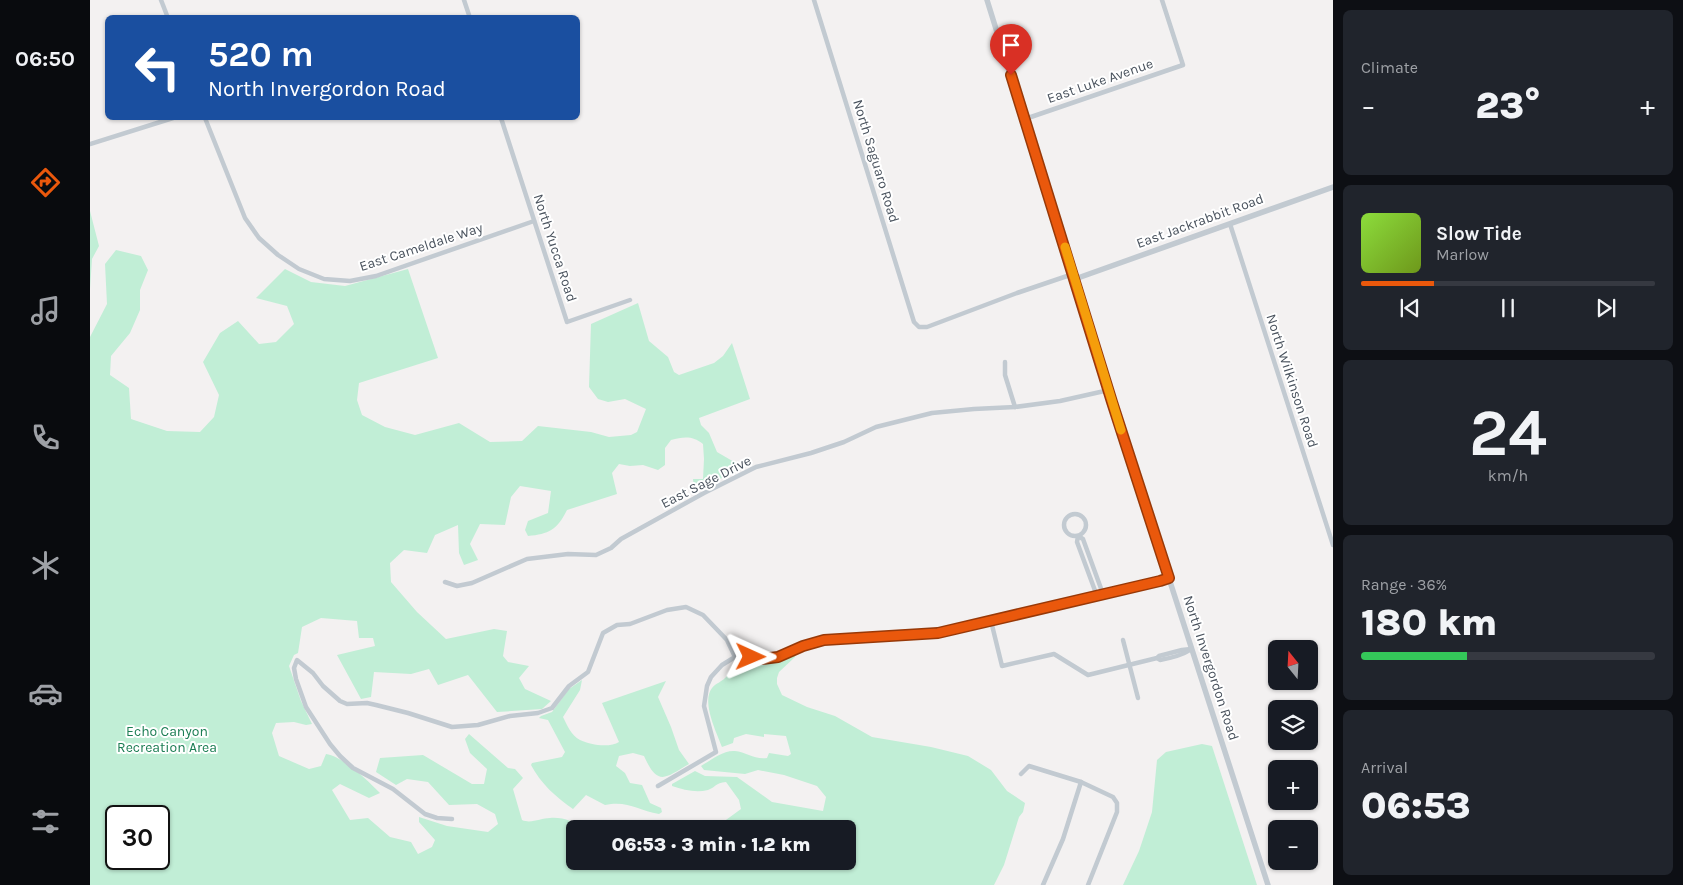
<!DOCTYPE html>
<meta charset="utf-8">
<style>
:root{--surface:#171b24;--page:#20242c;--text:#f1f3f6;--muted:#9ea1a6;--line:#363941;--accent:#ea580c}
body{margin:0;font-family:Karla,sans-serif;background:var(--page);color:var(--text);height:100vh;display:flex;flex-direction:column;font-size:19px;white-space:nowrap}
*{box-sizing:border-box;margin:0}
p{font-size:16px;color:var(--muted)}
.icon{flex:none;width:28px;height:28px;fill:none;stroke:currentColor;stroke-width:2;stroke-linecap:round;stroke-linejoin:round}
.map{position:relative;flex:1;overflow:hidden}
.panel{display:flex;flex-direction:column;gap:10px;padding:10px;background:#0d0f14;width:350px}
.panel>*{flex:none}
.hud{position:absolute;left:15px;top:15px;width:475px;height:105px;border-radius:8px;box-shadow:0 1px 4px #0004;background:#1a4fa0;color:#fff;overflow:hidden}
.needle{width:32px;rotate:342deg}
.controls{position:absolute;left:1178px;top:640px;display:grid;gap:10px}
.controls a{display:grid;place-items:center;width:50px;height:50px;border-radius:8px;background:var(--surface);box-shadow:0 1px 4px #0004;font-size:25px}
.speed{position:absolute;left:15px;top:805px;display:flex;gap:10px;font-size:25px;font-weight:700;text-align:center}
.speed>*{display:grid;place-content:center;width:65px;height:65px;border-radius:50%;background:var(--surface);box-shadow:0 1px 4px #0004;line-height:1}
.speed .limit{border:2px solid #111;border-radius:8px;background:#fff;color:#111}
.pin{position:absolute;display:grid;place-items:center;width:42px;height:42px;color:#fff;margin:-51px -21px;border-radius:50% 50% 50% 0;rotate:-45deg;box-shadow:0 0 5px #0007}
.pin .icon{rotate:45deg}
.me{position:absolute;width:55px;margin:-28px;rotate:91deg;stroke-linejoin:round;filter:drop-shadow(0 0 4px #0008)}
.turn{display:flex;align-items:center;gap:18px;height:105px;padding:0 20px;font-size:22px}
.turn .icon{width:65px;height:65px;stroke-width:2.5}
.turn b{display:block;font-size:35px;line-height:42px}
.big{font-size:38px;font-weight:800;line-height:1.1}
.panel .widget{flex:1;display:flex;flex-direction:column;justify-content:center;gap:8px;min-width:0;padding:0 18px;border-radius:8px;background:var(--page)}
.panel .dial{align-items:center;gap:0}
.dial b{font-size:65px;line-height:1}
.song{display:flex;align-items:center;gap:15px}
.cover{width:60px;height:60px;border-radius:8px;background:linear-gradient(135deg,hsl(90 70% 55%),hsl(80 70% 35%))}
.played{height:5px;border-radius:2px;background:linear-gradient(90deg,var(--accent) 25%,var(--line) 25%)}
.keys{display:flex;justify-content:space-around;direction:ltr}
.heat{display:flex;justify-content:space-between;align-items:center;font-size:28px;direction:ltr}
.charge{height:8px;border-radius:4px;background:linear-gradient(90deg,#34c759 36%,var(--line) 0)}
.trip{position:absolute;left:476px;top:820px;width:290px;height:50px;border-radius:8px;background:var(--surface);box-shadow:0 1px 4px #0004;font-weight:800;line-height:50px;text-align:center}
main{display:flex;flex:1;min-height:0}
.dock{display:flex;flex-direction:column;width:90px;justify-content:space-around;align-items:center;background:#090b0e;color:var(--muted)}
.dock .icon{width:35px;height:35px}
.dock .on{color:var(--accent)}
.dock b{font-size:22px;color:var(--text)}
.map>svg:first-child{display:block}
.green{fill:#c1eed6;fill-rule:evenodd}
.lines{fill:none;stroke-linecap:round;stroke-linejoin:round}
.minor{stroke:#c2cad1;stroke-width:4.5}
.tertiary{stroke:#c2cad1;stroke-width:5.5}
.route-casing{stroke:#983908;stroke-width:12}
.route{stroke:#ea580c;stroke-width:9}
.slow{stroke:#f59e0b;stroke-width:9}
.labels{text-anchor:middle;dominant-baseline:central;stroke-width:4;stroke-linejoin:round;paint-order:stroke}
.street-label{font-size:14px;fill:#49525d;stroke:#fff}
.park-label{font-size:14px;fill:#1b7d53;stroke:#fff}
</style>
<main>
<nav class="dock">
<b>06:50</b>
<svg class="icon on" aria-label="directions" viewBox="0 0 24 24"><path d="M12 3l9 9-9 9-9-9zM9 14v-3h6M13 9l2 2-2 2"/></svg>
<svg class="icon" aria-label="music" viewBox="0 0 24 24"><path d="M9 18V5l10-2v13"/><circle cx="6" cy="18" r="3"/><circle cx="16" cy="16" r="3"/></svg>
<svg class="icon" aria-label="phone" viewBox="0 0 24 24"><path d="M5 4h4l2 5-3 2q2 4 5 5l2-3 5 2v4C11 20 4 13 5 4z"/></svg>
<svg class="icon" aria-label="climate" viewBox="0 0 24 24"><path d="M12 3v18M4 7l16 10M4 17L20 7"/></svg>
<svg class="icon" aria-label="car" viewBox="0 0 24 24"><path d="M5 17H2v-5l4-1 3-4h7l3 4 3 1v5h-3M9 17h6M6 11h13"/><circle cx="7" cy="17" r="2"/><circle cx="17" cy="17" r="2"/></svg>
<svg class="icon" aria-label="filters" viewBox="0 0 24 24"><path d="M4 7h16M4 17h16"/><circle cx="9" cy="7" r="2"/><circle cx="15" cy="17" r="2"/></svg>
</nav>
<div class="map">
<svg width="1243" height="885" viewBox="0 0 1243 885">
<rect width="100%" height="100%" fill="#f3f1f1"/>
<!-- green -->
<g class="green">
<polygon points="0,211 9,246 2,259 0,289"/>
<path d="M 26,250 L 51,256 L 58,270 L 50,290 L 50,310 L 40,333 L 21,356 L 20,375 L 39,388 L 41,419 L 77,431 L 110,432 L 124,417 L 129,395 L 113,362 L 130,333 L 148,321 L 169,344 L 186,342 L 204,324 L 197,306 L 166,298 L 195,269 L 221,282 L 255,286 L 318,269 L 348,358 L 269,383 L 267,400 L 272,415 L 295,427 L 325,435 L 369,423 L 400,442 L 432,441 L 448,426 L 501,432 L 519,437 L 541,435 L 547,432 L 556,409 L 535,399 L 518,402 L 508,399 L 499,387 L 501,324 L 548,303 L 559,341 L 578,357 L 584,372 L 589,375 L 624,363 L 633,356 L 642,343 L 660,399 L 609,418 L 611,425 L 619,433 L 627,452 L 651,466 L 650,469 L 608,490 L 604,488 L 603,479 L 613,479 L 614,459 L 613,444 C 602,435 593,437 581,440 L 575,448 L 575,465 L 568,470 L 553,465 L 540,466 L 529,464 L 522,473 L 527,494 L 477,510 C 467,530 459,534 438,536 L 435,530 L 438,521 L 458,513 L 461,491 L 430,486 L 421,497 L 415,525 L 390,524 L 380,544 L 388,560 L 374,565 L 369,553 L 368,525 L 345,535 L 337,553 L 314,550 L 300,563 L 301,582 L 327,612 L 356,639 L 404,629 L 417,631 L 413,656 L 418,662 L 439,666 L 429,678 L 435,689 L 461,701 L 452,709 L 407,712 L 378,675 L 348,685 L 339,669 L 321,674 L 284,672 L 281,697 L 271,699 L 247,655 L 285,646 L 283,638 L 269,638 L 267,621 L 231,618 L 212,627 L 208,653 L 204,655 L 199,666 L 211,701 L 222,724 L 216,725 L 204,722 L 186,723 L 182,733 L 189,756 L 219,769 L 231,766 L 236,754 C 254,757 277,780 290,793 L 279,798 L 250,784 L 242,790 L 260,820 L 278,818 L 300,837 L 321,842 L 328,854 L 342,847 L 345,840 L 329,822 L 329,817 L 357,826 L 398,832 L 408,824 L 405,814 L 387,804 L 359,805 L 338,782 L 317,779 L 306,785 L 286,772 L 290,758 L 333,755 L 382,784 L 394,784 L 397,769 L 380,753 L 375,739 L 379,734 L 418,768 L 425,769 L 433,778 L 423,789 L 432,820 C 441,824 451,818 460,818 C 474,817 484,822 495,829 L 485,829 L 485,861 L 758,861 L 758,829 L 619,829 L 629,825 L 651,809 L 649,800 L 636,782 C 625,783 626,787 618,790 C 606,793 594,790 582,786 L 582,784 L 605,771 L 615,776 L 647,777 L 682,802 L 733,811 L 736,797 L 727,786 L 694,775 L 668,770 L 655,774 L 614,770 L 611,766 C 621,760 633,750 645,751 C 656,752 665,760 677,758 L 679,753 L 698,756 L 701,754 L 696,736 L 674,734 L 674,737 L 656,734 L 644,738 L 643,743 L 632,747 C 627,733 611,702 622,688 C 626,683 632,682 637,676 C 641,670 644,662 653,661 C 658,660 663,663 668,663 C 681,663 694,659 706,653 L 705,657 L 689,672 L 687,678 L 687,684 L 692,695 L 717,707 L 745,716 L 782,737 L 841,747 L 878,756 L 901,770 L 917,791 L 935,803 L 933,812 L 929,817 L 914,865 L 904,885 L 0,885 L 0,337 L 17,304 L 15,264 ZM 26,816 L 69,816 L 69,859 L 26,859 Z"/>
<path d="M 492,680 L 490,690 L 473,717 C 477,725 481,735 490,740 C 500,745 520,748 529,742 L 512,703 L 576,681 L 568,697 L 581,727 L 589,750 L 599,764 C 575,778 568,787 554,756 L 543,753 L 529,756 L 526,766 L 535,773 L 540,783 L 552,785 L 560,803 L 571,808 L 572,812 L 569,814 C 548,810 537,800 515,805 L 496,795 L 483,809 C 466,797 451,784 441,765 L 442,763 L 472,757 L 475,752 L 458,720 L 449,718 L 451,716 L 462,712 L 479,689 Z"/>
<polygon points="1112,744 1122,746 1167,885 1033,885 1049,851 1062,812 1067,760 1076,752"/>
</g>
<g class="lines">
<!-- minor -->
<g class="minor">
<polyline points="71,0 78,18"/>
<polyline points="374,0 380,18"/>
<polyline points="724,0 824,322 829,327 837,327 927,293 983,274"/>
<polyline points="115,118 155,218 169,238 188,255 209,269 234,279 260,281 286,276 444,221"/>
<polyline points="411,118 477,322 540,300"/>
<polyline points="935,119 1093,65 1072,0"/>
<polyline points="0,144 83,118"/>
<polyline points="1140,224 1243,545"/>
<polyline points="915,362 915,375 925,407"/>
<circle cx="985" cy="525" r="11"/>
<polyline points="355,582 367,586 382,583 437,559 478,554 506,555 521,548 531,539 614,493 666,467 721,453 754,442 786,427 842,413 884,409 925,407 970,401 1019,390"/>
<polyline points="1007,596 987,542 988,536 993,539 1013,594"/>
<polyline points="901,621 912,666 964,654 998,675 1067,658 1069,656 1092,650 1101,649"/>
<polyline points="1033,640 1048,698"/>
<path d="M 1067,658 L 1070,660 C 1081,658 1091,656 1100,650"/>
<polyline points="931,774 939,766 991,782 1023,797 1027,803 1027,812 998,885"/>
<polyline points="568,786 626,752 614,706 617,686 621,677 632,665 645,657 679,658 734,641 848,633 1070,581 1079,577"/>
<polyline points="362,819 347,818 335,814 303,789 263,768 250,756 240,744 216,707 206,679 204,668 207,660 223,673 233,686 250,701 257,704 277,703 286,705 318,713 362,727 388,725 420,716 448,713 462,708 479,686 498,672 513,633 527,625 540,624 577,610 596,607 613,615 637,640 645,657"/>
<polyline points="953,885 973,839 991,782"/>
</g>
<!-- tertiary -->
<g class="tertiary">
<polyline points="897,0 1022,402 1178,885"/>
<polyline points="985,279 1243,187"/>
</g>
</g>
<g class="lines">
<!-- route casing -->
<g class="route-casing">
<polyline id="route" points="661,657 672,659 688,657 713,646 734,640 848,633 1070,581 1079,578 1022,402 921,75"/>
</g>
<!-- route -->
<use href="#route" class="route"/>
<!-- slow -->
<polyline class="slow" points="975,247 1031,430"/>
</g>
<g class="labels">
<!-- street labels -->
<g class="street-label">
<text transform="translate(1010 81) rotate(-19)">East Luke Avenue</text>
<text transform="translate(786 161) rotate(73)">North Saguaro Road</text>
<text transform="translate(1110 221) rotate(-20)">East Jackrabbit Road</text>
<text transform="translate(331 247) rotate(-18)">East Cameldale Way</text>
<text transform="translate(465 248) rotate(72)">North Yucca Road</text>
<text transform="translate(1202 381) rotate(72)">North Wilkinson Road</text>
<text transform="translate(616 482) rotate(-27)">East Sage Drive</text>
<text transform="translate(1121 668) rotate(72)">North Invergordon Road</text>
</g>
<!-- park labels -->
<g class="park-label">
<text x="77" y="731">Echo Canyon<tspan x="77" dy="16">Recreation Area</tspan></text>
</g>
</g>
</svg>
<div class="controls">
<a><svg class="needle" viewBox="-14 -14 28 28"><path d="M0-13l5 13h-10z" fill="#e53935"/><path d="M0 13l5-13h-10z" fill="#9ea1a6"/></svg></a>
<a><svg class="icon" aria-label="layers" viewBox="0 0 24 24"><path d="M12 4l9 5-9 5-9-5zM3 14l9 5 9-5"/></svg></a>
<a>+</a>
<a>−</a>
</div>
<div class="speed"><div class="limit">30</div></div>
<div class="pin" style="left:921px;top:75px;background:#d93025"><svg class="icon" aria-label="arrive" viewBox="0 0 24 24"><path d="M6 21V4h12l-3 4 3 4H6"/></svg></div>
<svg class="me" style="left:661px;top:657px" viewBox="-20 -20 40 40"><path d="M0-17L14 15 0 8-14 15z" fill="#ea580c" stroke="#fff" stroke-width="4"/></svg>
<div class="trip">06:53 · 3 min · 1.2 km</div>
<div class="hud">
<div class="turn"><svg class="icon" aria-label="left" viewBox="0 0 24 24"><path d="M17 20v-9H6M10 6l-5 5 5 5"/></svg><div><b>520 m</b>North Invergordon Road</div></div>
</div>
</div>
<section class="panel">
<div class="widget"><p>Climate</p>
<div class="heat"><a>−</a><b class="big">23°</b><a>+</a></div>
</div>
<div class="widget">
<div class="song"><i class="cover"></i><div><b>Slow Tide</b><p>Marlow</p></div></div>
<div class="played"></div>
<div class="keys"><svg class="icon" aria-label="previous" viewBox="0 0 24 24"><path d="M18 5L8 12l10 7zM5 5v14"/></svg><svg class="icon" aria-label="pause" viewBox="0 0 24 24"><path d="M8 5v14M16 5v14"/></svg><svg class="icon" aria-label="next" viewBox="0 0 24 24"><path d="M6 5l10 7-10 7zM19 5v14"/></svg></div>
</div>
<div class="widget dial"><b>24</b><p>km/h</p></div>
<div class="widget"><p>Range · 36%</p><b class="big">180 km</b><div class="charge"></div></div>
<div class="widget"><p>Arrival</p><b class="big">06:53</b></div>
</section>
</main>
